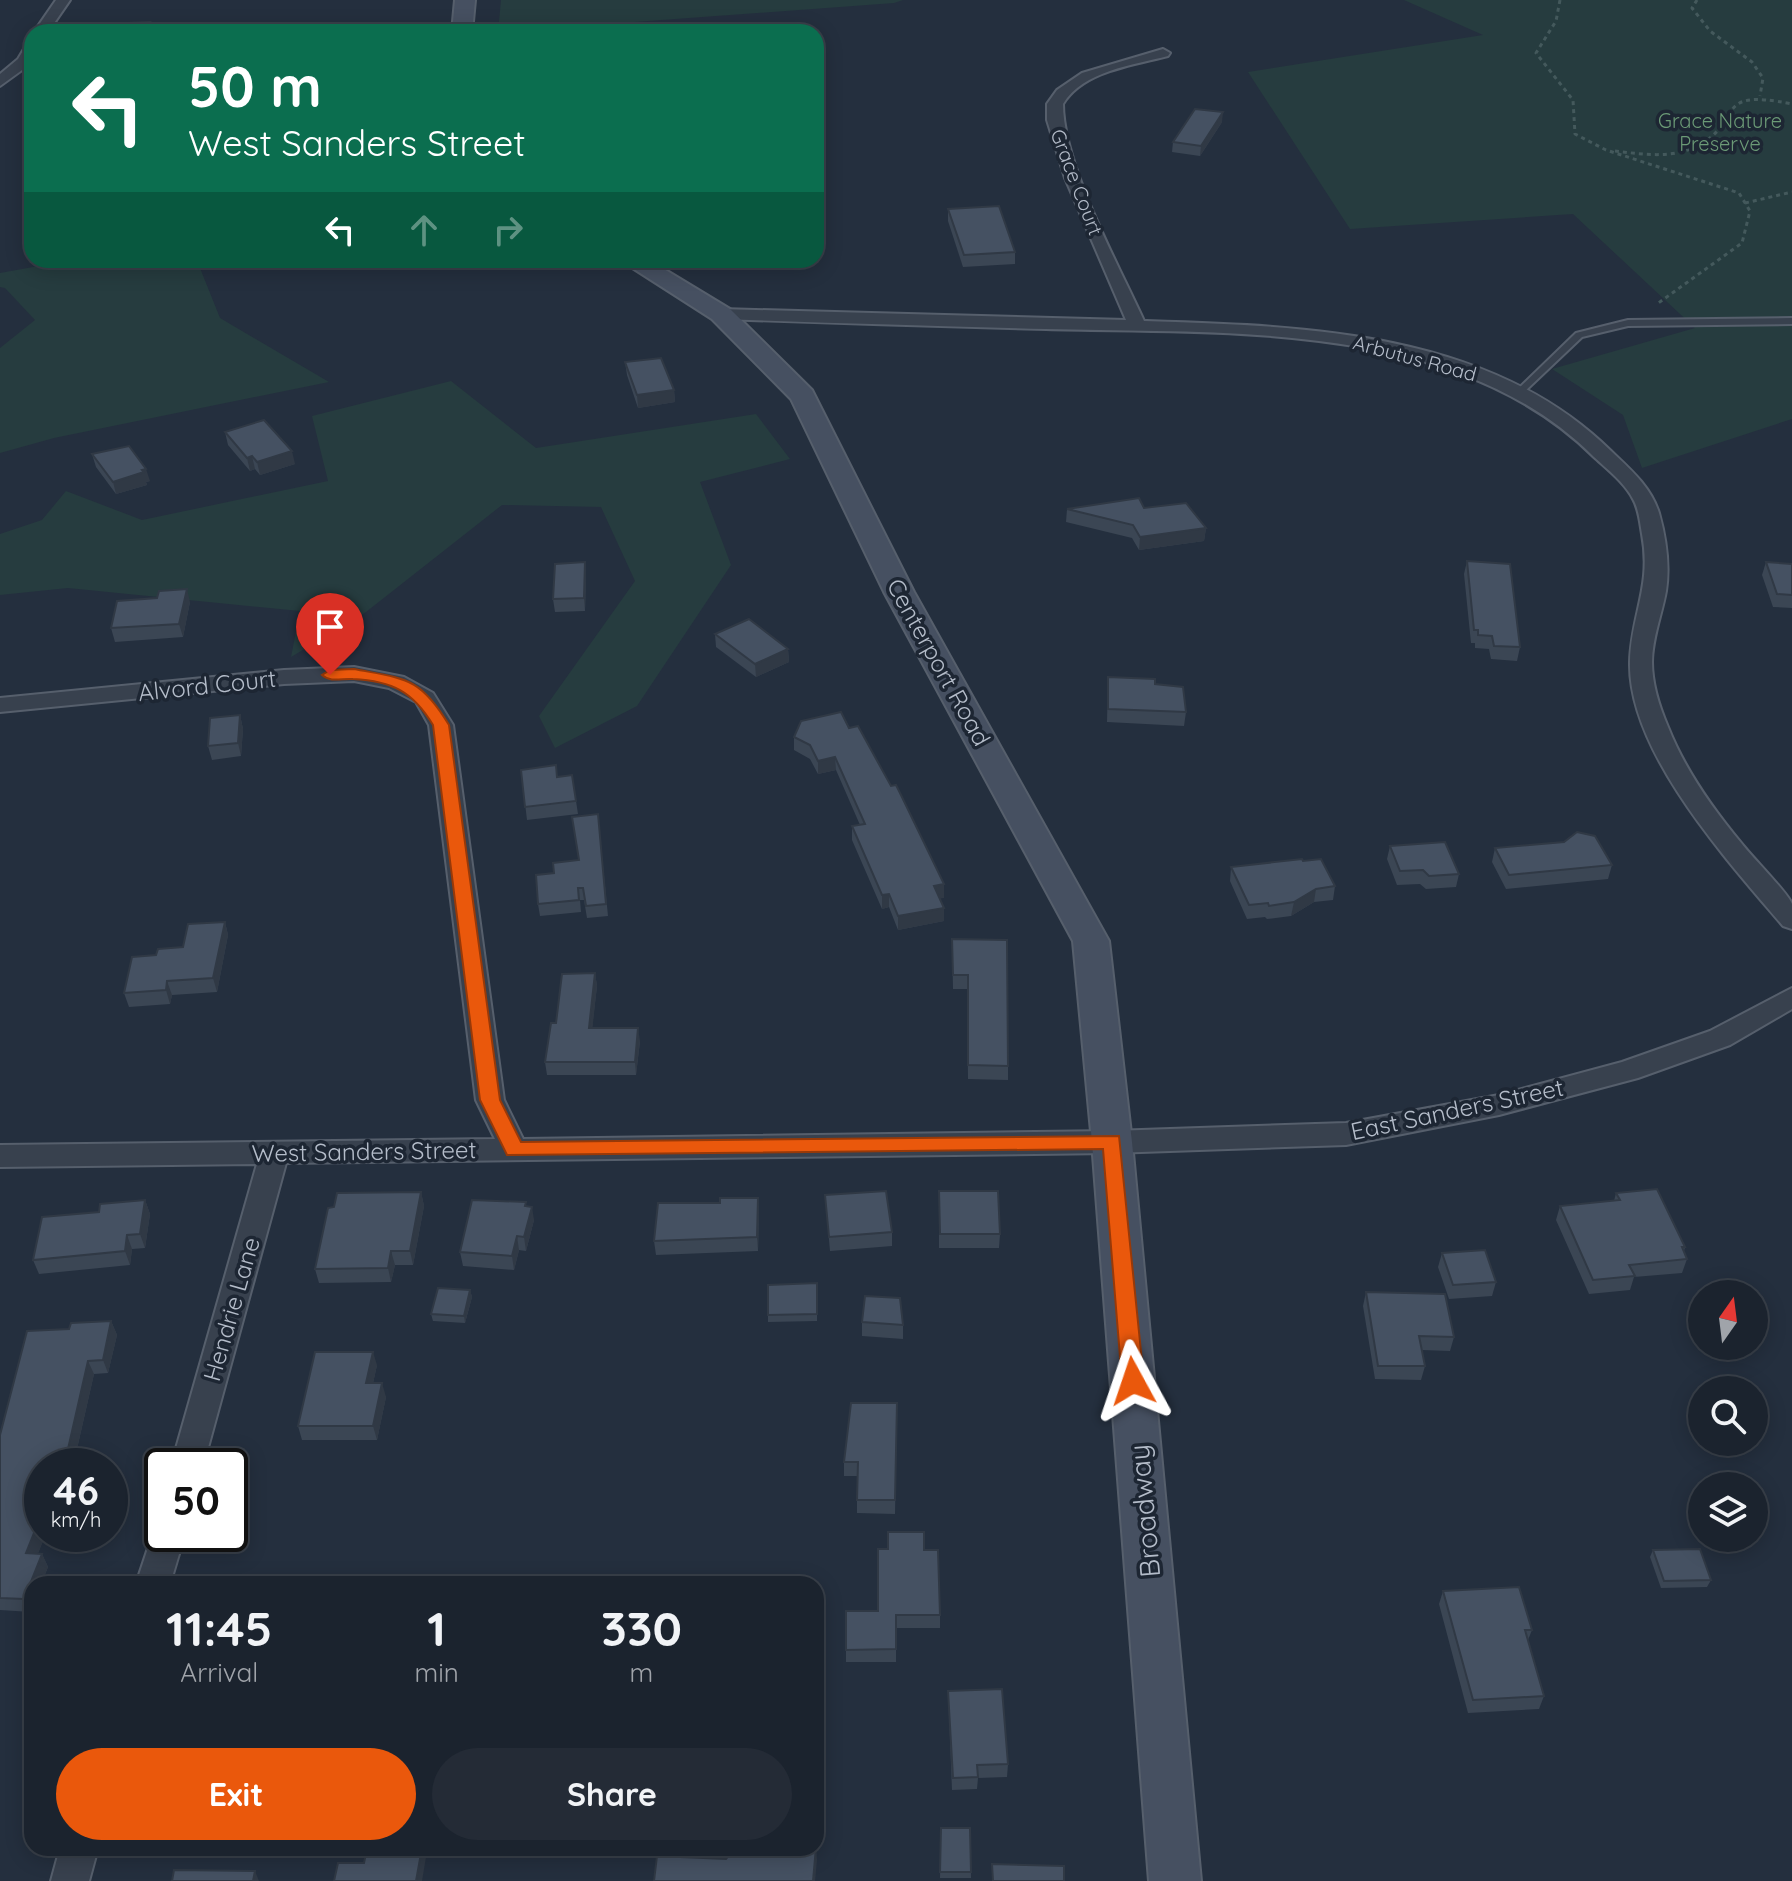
<!DOCTYPE html>
<style>
:root{--surface:#1b232e;--page:#242b36;--text:#f1f3f6;--muted:#a0a4aa;--line:#39404a;--accent:#ea580c}
body{margin:0;font-family:Quicksand,sans-serif;background:var(--page);color:var(--text);height:100vh;display:flex;flex-direction:column;font-size:30px;white-space:nowrap}
*{box-sizing:border-box;margin:0}
p{font-size:26px;color:var(--muted)}
.icon{flex:none;width:44px;height:44px;fill:none;stroke:currentColor;stroke-width:2;stroke-linecap:round;stroke-linejoin:round}
.map{position:relative;flex:1;overflow:hidden}
.details{position:absolute;left:24px;top:1576px;width:800px;height:280px;display:flex;flex-direction:column;background:var(--surface);border-radius:24px;box-shadow:0 4px 20px #0003,0 0 0 2px var(--line)}
.details>*{flex:none}
.top-card{position:absolute;left:24px;top:24px;width:800px;height:244px;border-radius:24px;box-shadow:0 4px 20px #0003,0 0 0 2px var(--line);background:#0b6e4f;color:#fff;overflow:hidden}
.needle{width:52px;rotate:14deg}
.tools{position:absolute;left:1688px;top:1280px;display:grid;gap:16px}
.tools a{display:grid;place-items:center;width:80px;height:80px;border-radius:50%;background:var(--surface);box-shadow:0 4px 20px #0003,0 0 0 2px var(--line);font-size:40px}
.speed{position:absolute;left:24px;top:1448px;display:flex;gap:16px;font-size:40px;font-weight:700;text-align:center}
.speed>*{display:grid;place-content:center;width:104px;height:104px;border-radius:50%;background:var(--surface);box-shadow:0 4px 20px #0003,0 0 0 2px var(--line);line-height:1}
.speed small{font-size:20px;font-weight:400}
.speed .limit{border:4px solid #111;border-radius:12px;background:#fff;color:#111}
.pin{position:absolute;display:grid;place-items:center;width:68px;height:68px;color:#fff;margin:-82px -34px;border-radius:50% 50% 50% 0;rotate:-45deg;box-shadow:0 0 8px #0007}
.pin .icon{rotate:45deg}
.me{position:absolute;width:88px;margin:-44px;rotate:355deg;stroke-linejoin:round;filter:drop-shadow(0 0 6px #0008)}
.turn{display:flex;align-items:center;gap:28px;height:168px;padding:0 32px;font-size:36px}
.turn .icon{width:104px;height:104px;stroke-width:2.5}
.turn b{display:block;font-size:56px;line-height:68px}
.lanes{display:flex;align-items:center;height:76px;padding:0 32px;background:#0003;justify-content:center;gap:40px;direction:ltr}
.lanes .off{opacity:.35}
.eta{display:flex;justify-content:space-evenly;align-items:center;height:136px;text-align:center}
.eta b{font-size:48px;font-weight:700;line-height:56px}
.action{display:flex;gap:16px;margin-top:auto;padding:16px 32px}
.action a{flex:1;height:92px;border-radius:48px;background:var(--accent);color:#fff;font-size:32px;font-weight:700;line-height:92px;text-align:center}
.action a+a{background:var(--page);color:var(--text)}
.map>svg:first-child{display:block}
.green{fill:#263c3f}
.lines{fill:none;stroke-linecap:round;stroke-linejoin:round}
.service-casing{stroke:#565f6c;stroke-width:4}
.minor-casing{stroke:#565f6c;stroke-width:4}
.secondary-casing{stroke:#565f6c;stroke-width:4}
.path{stroke:#44595c;stroke-width:3;stroke-dasharray:4 4;stroke-linecap:butt}
.service{fill:#38414e;fill-rule:evenodd}
.minor{fill:#38414e;fill-rule:evenodd}
.secondary{fill:#465061;fill-rule:evenodd}
.wall{fill:#3b4654}
.shaded-wall{fill:#303945}
.building{fill:#455162;stroke:#303945;stroke-width:2}
.route{fill:#ea580c;stroke:#983908;stroke-width:2}
.labels{text-anchor:middle;dominant-baseline:central;stroke-width:7;stroke-linejoin:round;paint-order:stroke}
.far-park-label{font-size:20px;fill:#6b9a76;stroke:#1d2633}
.far-street-label{font-size:20px;fill:#b4bcc9;stroke:#1d2633}
.street-label{font-size:24px;fill:#b4bcc9;stroke:#1d2633}
.near-street-label{font-size:28px;fill:#b4bcc9;stroke:#1d2633}
</style>
<div class="map">
<svg width="1792" height="1881" viewBox="0 0 1792 1881">
<rect width="100%" height="100%" fill="#242f3e"/>
<g class="green">
<polygon points="501,0 903,0 894,3 498,32"/>
<polygon points="1404,0 1792,0 1792,419 1642,468 1623,415 1552,369 1695,328 1573,214 1350,229 1248,72 1483,35"/>
<polygon points="72,260 201,260 198,263 220,318 329,382 54,438 0,453 0,348 35,320 5,288 0,287 0,273"/>
<polygon points="451,381 536,448 756,414 790,459 700,482 731,565 637,706 555,748 539,716 635,581 601,507 502,505 366,612 291,657 300,611 68,588 0,595 0,534 42,520 66,491 142,520 328,481 312,416"/>
</g>
<g class="lines">
<g class="service-casing">
<polygon id="service" points="1792,318 1792,324 1628,326 1582,337 1522,394 1516,394 1515,392 1576,333 1628,320"/>
</g>
<g class="minor-casing">
<g id="minor">
<polygon points="56,0 70,0 48,32 34,32"/>
<polygon points="32,43 29,65 0,86 0,74 18,59 27,44"/>
<path d="M1163,49L1170,53L1168,56C1133,65 1083,71 1063,104C1063,164 1118,264 1144,321C1306,326 1489,331 1611,451C1630,469 1651,487 1659,513C1666,538 1670,565 1666,591C1662,614 1652,638 1652,662C1652,684 1659,706 1668,727C1685,770 1712,808 1742,844C1751,856 1789,894 1792,904C1792,911 1792,922 1792,929L1783,926C1728,861 1628,752 1630,662C1631,615 1652,586 1642,534C1640,523 1639,509 1633,499C1625,483 1607,469 1594,457C1456,319 1226,334 1046,329C938,326 829,323 721,319L712,314L721,309L1126,320L1065,178L1047,120V104L1057,90L1082,73Z"/>
<polygon points="354,667 404,677 433,693 453,725 504,1100 523,1139 1112,1131 1346,1123 1499,1095 1622,1062 1710,1031 1792,988 1792,1009 1730,1045 1638,1078 1499,1115 1346,1145 1112,1153 286,1163 203,1466 171,1466 257,1164 0,1167 0,1145 495,1139 476,1100 429,725 416,702 389,688 354,681 284,684 0,712 0,698 284,670"/>
<polygon points="162,1521 162,1534 185,1534 170,1584 136,1584 156,1524"/>
<polygon points="60,1848 98,1848 89,1881 51,1881"/>
</g>
</g>
<g class="secondary-casing">
<g id="secondary">
<polygon points="455,0 475,0 472,32 452,32"/>
<polygon points="620,260 649,260 730,309 812,390 914,592 1109,941 1132,1142 1201,1881 1149,1881 1092,1142 1073,941 884,592 791,399 712,319"/>
</g>
</g>
<g class="path">
<polyline points="1560,0 1556,21 1536,53 1573,100 1575,134 1606,150 1739,193 1750,211 1742,243 1657,304"/>
<polyline points="1697,0 1692,8 1710,31 1752,62 1763,78 1760,96"/>
<path d="M1615,151C1641,154 1670,159 1695,147C1747,122 1709,87 1792,104"/>
<polyline points="1745,203 1792,192"/>
</g>
<use href="#service" class="service"/>
<use href="#minor" class="minor"/>
<use href="#secondary" class="secondary"/>
</g>
<g class="wall">
<polygon points="1222,122 1200,156 1172,152 1173,142"/>
<polygon points="948,209 1015,252 1015,264 963,267 948,221"/>
<polygon points="625,362 674,390 675,402 638,408 627,375"/>
<polygon points="225,432 295,464 260,475 255,469 250,471 228,445"/>
<polygon points="92,454 150,481 146,482 147,485 116,494 96,467"/>
<polygon points="1144,508 1206,528 1204,541 1139,550 1132,538 1066,522 1067,509"/>
<polygon points="1467,561 1520,647 1517,661 1491,659 1489,649 1475,648 1475,643 1471,643 1464,574"/>
<polygon points="585,562 586,576 585,611 555,612 553,599"/>
<polygon points="1766,562 1792,564 1792,608 1773,607 1762,575"/>
<polygon points="190,602 183,637 115,642 111,628"/>
<polygon points="715,634 788,649 789,662 756,677 716,647"/>
<polygon points="1108,677 1186,712 1184,726 1107,722"/>
<polygon points="841,712 944,898 940,898 944,921 898,930 889,907 882,909 852,840 852,826 860,825 836,770 818,774 810,759 794,750 794,737"/>
<polygon points="240,715 243,729 241,756 212,760 208,746"/>
<polygon points="521,770 557,777 572,775 578,814 527,820"/>
<polygon points="598,814 608,916 587,918 584,900 580,900 581,912 540,916 538,904 554,873 578,860"/>
<polygon points="1390,846 1459,874 1456,887 1426,889 1420,884 1397,885 1387,859"/>
<polygon points="1495,848 1612,865 1608,879 1506,889 1492,862"/>
<polygon points="1303,861 1335,886 1333,900 1314,902 1291,916 1267,919 1265,917 1247,919 1230,881 1231,867"/>
<polygon points="225,922 228,935 217,992 172,995 170,1004 129,1007 124,993 156,955 183,947"/>
<polygon points="952,939 1008,1066 1008,1080 968,1079 967,989 953,989"/>
<polygon points="595,973 597,986 592,1028 640,1041 636,1075 547,1075 545,1062"/>
<polygon points="939,1191 1000,1234 999,1248 939,1248"/>
<polygon points="421,1192 424,1206 413,1265 395,1265 391,1282 319,1283 315,1269 334,1207"/>
<polygon points="1616,1193 1685,1247 1684,1251 1687,1259 1682,1273 1634,1277 1630,1290 1589,1294 1556,1220 1560,1206 1614,1201"/>
<polygon points="825,1195 892,1232 892,1246 830,1251"/>
<polygon points="758,1198 759,1212 758,1251 656,1255 654,1241 720,1203"/>
<polygon points="145,1200 150,1214 145,1248 132,1249 130,1265 39,1274 33,1260 99,1212"/>
<polygon points="527,1206 534,1220 526,1251 519,1250 514,1270 463,1266 460,1252"/>
<polygon points="1442,1253 1496,1282 1492,1296 1449,1299 1438,1267"/>
<polygon points="817,1283 817,1321 768,1322 768,1315"/>
<polygon points="470,1290 472,1297 465,1323 433,1321 431,1314"/>
<polygon points="1366,1292 1454,1337 1450,1351 1422,1350 1425,1366 1421,1380 1375,1379 1363,1306"/>
<polygon points="111,1321 117,1335 108,1373 94,1374 74,1462 38,1553 42,1554 48,1567 41,1584 32,1584 31,1612 0,1610 0,1435 69,1329"/>
<polygon points="862,1322 903,1325 903,1339 862,1336"/>
<polygon points="377,1365 373,1383 386,1397 377,1440 302,1440 298,1426"/>
<polygon points="897,1403 895,1514 857,1513 857,1476 844,1476 844,1462"/>
<polygon points="924,1550 940,1615 940,1628 896,1628 896,1662 846,1662 846,1611 878,1611"/>
<polygon points="1653,1550 1711,1580 1707,1587 1661,1588 1650,1557"/>
<polygon points="1443,1591 1532,1630 1528,1640 1544,1696 1539,1709 1468,1713 1439,1604"/>
<polygon points="948,1691 1008,1764 1007,1777 978,1778 977,1789 952,1790"/>
<polygon points="941,1828 970,1828 971,1878 940,1878"/>
</g>
<g class="shaded-wall">
<polygon points="150,22 152,32 144,32"/>
<polygon points="1223,112 1222,122 1200,156 1201,146"/>
<polygon points="674,390 675,402 638,408 637,395"/>
<polygon points="292,451 295,464 260,475 257,462"/>
<polygon points="252,456 255,469 250,471 247,458"/>
<polygon points="146,469 150,481 146,482 147,485 116,494 113,482"/>
<polygon points="1206,528 1204,541 1139,550 1140,537"/>
<polygon points="585,562 586,576 585,611 584,598"/>
<polygon points="187,589 190,602 183,637 179,624"/>
<polygon points="788,649 789,662 756,677 755,664"/>
<polygon points="240,715 243,729 241,756 238,743"/>
<polygon points="835,757 836,770 818,774 818,761"/>
<polygon points="944,884 944,898 934,899 934,886"/>
<polygon points="1316,889 1314,902 1291,916 1294,902"/>
<polygon points="889,894 889,907 882,909 882,895"/>
<polygon points="944,908 944,921 898,930 898,916"/>
<polygon points="225,922 228,935 217,992 213,978"/>
<polygon points="595,973 597,986 591,1041 589,1028"/>
<polygon points="167,981 172,995 170,1004 166,990"/>
<polygon points="638,1028 640,1041 636,1075 635,1062"/>
<polygon points="421,1192 424,1206 413,1265 410,1251"/>
<polygon points="758,1198 759,1212 758,1251 757,1237"/>
<polygon points="145,1200 150,1214 145,1248 140,1234"/>
<polygon points="532,1207 534,1220 526,1251 524,1237"/>
<polygon points="127,1235 132,1249 130,1265 125,1251"/>
<polygon points="517,1236 519,1250 514,1270 512,1256"/>
<polygon points="391,1251 395,1265 391,1282 388,1268"/>
<polygon points="470,1290 472,1297 465,1323 464,1316"/>
<polygon points="111,1321 117,1335 108,1373 103,1360"/>
<polygon points="373,1352 377,1365 370,1397 366,1383"/>
<polygon points="88,1361 94,1374 74,1462 72,1466 61,1466"/>
<polygon points="382,1383 386,1397 377,1440 373,1426"/>
<polygon points="42,1513 42,1534 46,1534 33,1566 26,1553"/>
<polygon points="42,1554 48,1567 41,1584 32,1584 32,1608 31,1612 24,1599"/>
<polygon points="816,1847 817,1860 815,1881 813,1881"/>
<polygon points="422,1848 424,1848 426,1857 422,1881 416,1881"/>
<polygon points="255,1871 259,1881 253,1881"/>
</g>
<g class="building">
<polygon points="150,22 144,32 97,32 102,24"/>
<polygon points="1195,109 1223,112 1201,146 1173,142"/>
<polygon points="999,206 1015,252 964,255 948,209"/>
<polygon points="661,358 674,390 637,395 625,362"/>
<polygon points="264,420 292,451 257,462 252,456 247,458 225,432"/>
<polygon points="129,446 146,469 142,470 144,472 113,482 92,454"/>
<polygon points="1139,498 1144,508 1186,503 1206,528 1140,537 1133,525 1067,509"/>
<polygon points="1467,561 1510,564 1520,647 1494,646 1492,636 1478,635 1478,630 1474,630"/>
<polygon points="585,562 584,598 553,599 555,564"/>
<polygon points="1766,562 1792,564 1792,595 1777,594"/>
<polygon points="187,589 179,624 111,628 117,601 157,598 159,591"/>
<polygon points="749,619 788,649 755,664 715,634"/>
<polygon points="1108,677 1155,679 1155,684 1183,687 1186,712 1108,709"/>
<polygon points="841,712 849,728 858,726 891,786 896,785 900,793 944,884 934,886 944,908 898,916 889,894 882,895 852,826 865,824 835,757 818,761 810,745 794,737 801,721"/>
<polygon points="240,715 238,743 208,746 210,718"/>
<polygon points="556,765 557,777 572,775 576,801 525,807 521,770"/>
<polygon points="598,814 606,904 586,906 583,888 578,888 579,900 538,904 536,875 554,873 553,863 579,860 572,817"/>
<polygon points="1577,832 1595,836 1612,865 1509,875 1495,848 1564,842"/>
<polygon points="1445,842 1459,874 1429,876 1423,870 1400,871 1390,846"/>
<polygon points="1302,859 1303,861 1321,859 1335,886 1316,889 1294,902 1269,906 1268,903 1249,905 1231,867"/>
<polygon points="225,922 213,978 167,981 166,990 124,993 132,957 156,955 158,949 183,947 188,924"/>
<polygon points="952,939 1007,940 1008,1066 968,1065 968,975 953,975"/>
<polygon points="595,973 589,1028 638,1028 635,1062 545,1062 551,1023 556,1023 562,974"/>
<polygon points="1657,1189 1685,1247 1682,1247 1687,1259 1629,1265 1635,1276 1593,1280 1560,1206 1620,1200 1616,1193"/>
<polygon points="886,1191 892,1232 829,1237 825,1195"/>
<polygon points="939,1191 998,1191 1000,1234 940,1234"/>
<polygon points="421,1192 410,1251 391,1251 388,1268 315,1269 328,1208 334,1207 337,1193"/>
<polygon points="720,1198 758,1198 757,1237 654,1241 658,1203 720,1203"/>
<polygon points="145,1200 140,1234 127,1235 125,1251 33,1260 42,1217 99,1212 100,1204"/>
<polygon points="472,1200 526,1202 525,1206 532,1207 524,1237 517,1236 512,1256 460,1252"/>
<polygon points="1485,1250 1496,1282 1453,1285 1442,1253"/>
<polygon points="817,1283 817,1314 768,1315 768,1285"/>
<polygon points="438,1288 470,1290 464,1316 431,1314"/>
<polygon points="1366,1292 1445,1294 1454,1337 1419,1336 1425,1366 1378,1366"/>
<polygon points="865,1296 900,1298 903,1325 862,1322"/>
<polygon points="111,1321 103,1360 88,1361 68,1449 61,1466 42,1466 42,1513 26,1553 42,1554 24,1599 0,1598 0,1435 27,1331 69,1329 71,1323"/>
<polygon points="315,1352 373,1352 366,1383 382,1383 373,1426 298,1426"/>
<polygon points="851,1403 897,1403 895,1500 857,1500 858,1462 844,1462"/>
<polygon points="888,1532 924,1532 924,1550 938,1550 940,1615 896,1615 896,1649 846,1650 846,1611 878,1611 878,1549 888,1549"/>
<polygon points="1700,1549 1711,1580 1664,1581 1653,1550"/>
<polygon points="1519,1587 1532,1630 1525,1630 1544,1696 1473,1700 1443,1591"/>
<polygon points="1002,1689 1008,1764 977,1765 978,1777 953,1778 948,1691"/>
<polygon points="941,1828 970,1828 971,1872 940,1872"/>
<polygon points="816,1847 813,1881 654,1881 657,1856 726,1859 735,1848"/>
<polygon points="367,1848 422,1848 416,1881 334,1881 338,1863 364,1863"/>
<polygon points="992,1864 1064,1866 1064,1881 993,1881"/>
<polygon points="174,1870 255,1871 253,1881 172,1881"/>
</g>
<path class="route" d="M354,669C406,679 420,677 449,725L500,1100L521,1142L1119,1136L1144,1381L1140,1387L1133,1390L1125,1387L1122,1381L1103,1149L507,1155L480,1100L433,725C413,692 393,681 353,679C342,678 331,683 322,675L330,670Z"/>
<g class="labels">
<g class="far-park-label">
<text x="1720" y="120">Grace Nature<tspan x="1720" dy="23">Preserve</tspan></text>
</g>
<g class="far-street-label">
<text transform="translate(1077 182) rotate(69)">Grace Court</text>
<text transform="translate(1415 358) rotate(15)">Arbutus Road</text>
</g>
<g class="street-label">
<text transform="translate(939 662) rotate(61)">Centerport Road</text>
<text transform="translate(207 685) rotate(-6)">Alvord Court</text>
<text transform="translate(1457 1109) rotate(-12)">East Sanders Street</text>
<text transform="translate(364 1151) rotate(-1)">West Sanders Street</text>
<text transform="translate(231 1309) rotate(-74)">Hendrie Lane</text>
</g>
<g class="near-street-label">
<text transform="translate(1144 1511) rotate(-95)">Broadway</text>
</g>
</g>
</svg>
<div class="tools">
<a><svg class="needle" viewBox="-14 -14 28 28"><path d="M0-13l5 13h-10z" fill="#e53935"/><path d="M0 13l5-13h-10z" fill="#a0a4aa"/></svg></a>
<a><svg class="icon" aria-label="search" viewBox="0 0 24 24"><circle cx="10" cy="10" r="6"/><path d="M15 15l6 6"/></svg></a>
<a><svg class="icon" aria-label="layers" viewBox="0 0 24 24"><path d="M12 4l9 5-9 5-9-5zM3 14l9 5 9-5"/></svg></a>
</div>
<div class="speed"><div>46<small>km/h</small></div><div class="limit">50</div></div>
<div class="pin" style="left:330px;top:675px;background:#d93025"><svg class="icon" aria-label="arrive" viewBox="0 0 24 24"><path d="M6 21V4h12l-3 4 3 4H6"/></svg></div>
<svg class="me" style="left:1133px;top:1381px" viewBox="-20 -20 40 40"><path d="M0-17L14 15 0 8-14 15z" fill="#ea580c" stroke="#fff" stroke-width="4"/></svg>
<div class="top-card">
<div class="turn"><svg class="icon" aria-label="left" viewBox="0 0 24 24"><path d="M17 20v-9H6M10 6l-5 5 5 5"/></svg><div><b>50 m</b>West Sanders Street</div></div>
<div class="lanes"><svg class="icon" aria-label="left" viewBox="0 0 24 24"><path d="M17 20v-9H6M10 6l-5 5 5 5"/></svg><svg class="icon off" aria-label="ahead" viewBox="0 0 24 24"><path d="M12 20V5M6 11l6-6 6 6"/></svg><svg class="icon off" aria-label="right" viewBox="0 0 24 24"><path d="M7 20v-9h11M14 6l5 5-5 5"/></svg></div>
</div>
<section class="details">
<div class="eta">
<div><b>11:45</b><p>Arrival</p></div>
<div><b>1</b><p>min</p></div>
<div><b>330</b><p>m</p></div>
</div>
<div class="action"><a>Exit</a><a>Share</a></div>
</section>
</div>
